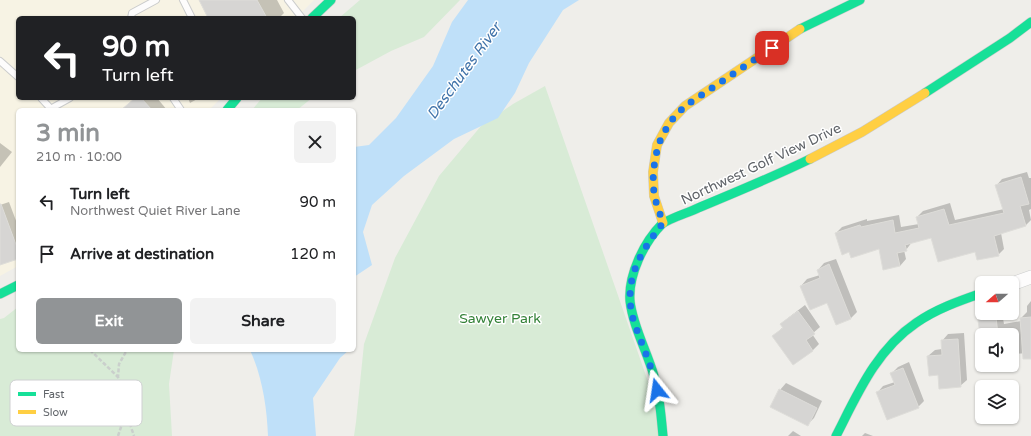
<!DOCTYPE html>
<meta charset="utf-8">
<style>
:root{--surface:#fff;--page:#f2f2f2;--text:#202124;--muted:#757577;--accent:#919496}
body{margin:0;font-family:"Varela Round",sans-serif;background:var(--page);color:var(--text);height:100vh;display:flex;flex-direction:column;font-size:15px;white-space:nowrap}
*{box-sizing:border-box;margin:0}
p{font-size:13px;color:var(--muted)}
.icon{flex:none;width:22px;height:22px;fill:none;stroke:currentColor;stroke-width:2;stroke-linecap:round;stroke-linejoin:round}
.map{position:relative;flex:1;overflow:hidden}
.side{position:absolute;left:16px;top:108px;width:340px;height:244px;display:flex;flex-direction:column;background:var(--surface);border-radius:6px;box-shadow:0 1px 3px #0004}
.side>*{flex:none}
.hud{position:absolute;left:16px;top:16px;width:340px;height:84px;border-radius:6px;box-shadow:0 1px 3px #0004;background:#202124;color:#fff;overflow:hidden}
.needle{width:26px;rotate:250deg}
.tools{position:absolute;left:975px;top:276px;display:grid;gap:8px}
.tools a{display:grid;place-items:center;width:44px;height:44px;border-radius:6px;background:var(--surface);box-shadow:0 1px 3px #0004;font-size:20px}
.pin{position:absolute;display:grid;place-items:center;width:34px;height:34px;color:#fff;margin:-17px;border-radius:8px;box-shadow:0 2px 6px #0006}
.me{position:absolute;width:44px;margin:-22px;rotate:345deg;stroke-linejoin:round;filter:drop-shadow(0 0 3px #0008)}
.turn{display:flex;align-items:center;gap:14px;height:84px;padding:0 20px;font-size:18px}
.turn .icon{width:52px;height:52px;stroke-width:2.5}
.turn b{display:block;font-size:28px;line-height:34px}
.round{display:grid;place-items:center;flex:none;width:42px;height:42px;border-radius:6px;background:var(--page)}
.headline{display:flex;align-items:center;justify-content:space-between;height:68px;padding:0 20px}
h1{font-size:24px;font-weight:800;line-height:30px;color:var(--accent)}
.action{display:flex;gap:8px;margin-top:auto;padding:8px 20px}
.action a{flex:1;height:46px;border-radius:6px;background:var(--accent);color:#fff;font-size:16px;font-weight:800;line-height:46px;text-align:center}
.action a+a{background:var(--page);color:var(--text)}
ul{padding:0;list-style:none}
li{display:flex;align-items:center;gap:12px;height:52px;padding:0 20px}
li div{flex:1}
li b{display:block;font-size:15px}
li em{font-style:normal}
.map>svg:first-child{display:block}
.commercial{fill:#f7f3e4}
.green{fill:#d8ebd6}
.water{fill:#bfe0f9}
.shadow{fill:#0003}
.building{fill:#d6d5d3;stroke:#deddd9}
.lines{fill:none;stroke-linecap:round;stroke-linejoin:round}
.lane-casing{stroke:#cbcccc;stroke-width:8}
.street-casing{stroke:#cbcccc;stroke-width:14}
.fast-casing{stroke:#cacacb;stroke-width:10}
.slow-casing{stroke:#cacacb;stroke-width:10}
.path{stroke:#cacfcc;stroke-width:2.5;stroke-dasharray:4 2;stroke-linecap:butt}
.lane{stroke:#fdfcfc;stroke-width:6}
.street{stroke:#fdfcfc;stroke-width:13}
.fast{stroke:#16e098;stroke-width:9}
.slow{stroke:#ffcf43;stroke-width:9}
.route{stroke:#1a73e8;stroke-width:7;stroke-dasharray:0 12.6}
.labels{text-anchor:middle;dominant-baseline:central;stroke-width:3;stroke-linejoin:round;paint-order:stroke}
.street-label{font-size:14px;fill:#5f6368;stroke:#fff}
.park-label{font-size:14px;fill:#348238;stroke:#fff}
.water-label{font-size:15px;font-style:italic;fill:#4174aa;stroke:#fff}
.key{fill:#fff;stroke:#cfd0d2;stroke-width:1}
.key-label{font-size:11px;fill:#5f6368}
</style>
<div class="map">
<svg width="1031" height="436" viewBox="0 0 1031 436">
<rect width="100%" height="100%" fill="#efeeea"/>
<polygon class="commercial" points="0,0 314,0 296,18 18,18 18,98 221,98 209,110 18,110 18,266 0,276"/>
<g class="green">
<polygon points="360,0 460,0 424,37 391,51 354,71 354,18 339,18"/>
<polygon points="545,86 667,436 354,436 356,422 364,344 395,258 439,176 481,126 513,104"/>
<polygon points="262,98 312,98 297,110 252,110"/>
<polygon points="18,307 18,350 174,350 169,384 172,436 0,436 0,319 4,318"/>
</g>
<g class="water">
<polygon points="468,0 579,0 563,10 529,63 515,93 498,118 454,139 404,176 372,205 363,232 372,265 354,277 354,147 369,145 396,118 433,66 452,22"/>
<path d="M250,350H349L340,358L313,398L316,436H268C267,407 262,376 250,350Z"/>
</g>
<g class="shadow">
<polygon points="203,0 277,0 284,13 279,18 210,18"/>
<polygon points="135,98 157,98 167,110 122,110"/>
<polygon points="188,98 199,98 190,103"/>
<polygon points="0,143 12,152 0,167"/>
<polygon points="1027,172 1029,178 1031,178 1031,209 1029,210 1031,220 1026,225 1001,233 1004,249 998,255 976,251 932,237 912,242 906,250 904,250 906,259 900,266 880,247 850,251 836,233 842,227 867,219 867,221 899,215 901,227 919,224 917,217 923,211 950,203 955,220 1004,209 996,186 1002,179"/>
<polygon points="9,202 18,226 18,258 0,264 0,205"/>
<polygon points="836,259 857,312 851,318 801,286 807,279 820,275 818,270 824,263"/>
<polygon points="1031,301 1031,353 1013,354 1013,357 1012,359 1012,335 982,335 982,347 979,320 985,313 1002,313 1004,324 1021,321 1021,318 1027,312 1027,306"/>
<polygon points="805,305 820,327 812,334 819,344 813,350 794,364 774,336 783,327 781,324 788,318"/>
<polygon points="964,333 967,380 960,386 939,374 928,356 935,350 942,349 942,341 948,334"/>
<polygon points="909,362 924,401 918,407 877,393 883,386 895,382 892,373 898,367"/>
<polygon points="786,383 822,401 814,418 808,424 780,390"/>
<polygon points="793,431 801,436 788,436"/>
<polygon points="865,433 873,436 862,436"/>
</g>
<g class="building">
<polygon points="199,0 257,0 267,18 208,18"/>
<polygon points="135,98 141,98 152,110 121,110"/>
<polygon points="1021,177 1029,204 1020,206 1026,226 994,236 999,256 977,260 975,252 938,262 931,238 905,245 907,251 897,253 900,266 883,270 879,249 851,258 849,252 842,255 835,233 860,225 861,227 893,220 895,233 919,228 916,217 944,209 949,225 1004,213 995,185"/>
<polygon points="0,204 1,204 18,250 18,259 0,265"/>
<polygon points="829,264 851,319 836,325 827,303 810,310 800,286 820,278 817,270"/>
<polygon points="798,311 815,334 806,340 813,351 793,365 772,336 783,328 780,324"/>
<polygon points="996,317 998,335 980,335 978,320"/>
<polygon points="1031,317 1031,359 1023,359 1020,318"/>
<polygon points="958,339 961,387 939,389 938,375 929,376 927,356 942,355 941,340"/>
<polygon points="903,368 919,408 887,420 876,392 895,385 890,373"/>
<polygon points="779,389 817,408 808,426 770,407"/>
</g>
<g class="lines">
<g class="lane-casing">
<g id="lane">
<polyline points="183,0 192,18"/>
<polyline points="288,0 302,18"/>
<polyline points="131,18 132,13 156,0"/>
<polyline points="0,61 18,77"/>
<polyline points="41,98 52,110"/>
<polyline points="173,98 181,110"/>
<polyline points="52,108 70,98"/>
</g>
</g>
<g class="street-casing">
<polyline id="street" points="1012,284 1031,277"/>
</g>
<g class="fast-casing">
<g id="fast">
<polyline points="312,18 331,0"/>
<polyline points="800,29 860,0"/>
<polyline points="925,93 1010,38 1031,22"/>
<polyline points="227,110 237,98"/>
<polyline points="0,294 18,285"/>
<path d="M663,436C661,416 660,396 654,376C647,351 633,327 630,301C628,275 644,242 662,224C668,219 690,212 698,208C736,192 773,177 810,159"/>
<path d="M836,436C857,395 876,350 916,323C936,309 959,301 982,293"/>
</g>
</g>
<g class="slow-casing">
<g id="slow">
<polyline points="810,159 862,132 925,93"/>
<polyline points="663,223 654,196 653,172 657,145 669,123 685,106 800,29"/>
</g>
</g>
<g class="path">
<polyline points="90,350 118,377"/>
<polyline points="126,412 134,436"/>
<polyline points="118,436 126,412 123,392 118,377 119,364 127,350"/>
</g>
<use href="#lane" class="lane"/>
<use href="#street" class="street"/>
<use href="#fast" class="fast"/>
<use href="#slow" class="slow"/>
</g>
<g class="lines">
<path class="route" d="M657,390C652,366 642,345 634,322C622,282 639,254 663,223L654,196L653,172L658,145L669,123L685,106L772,48"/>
</g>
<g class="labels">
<g class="street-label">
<text transform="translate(761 164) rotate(-25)">Northwest Golf View Drive</text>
</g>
<g class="park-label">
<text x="500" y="318">Sawyer Park</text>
</g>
<g class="water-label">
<text transform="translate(464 71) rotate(-54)">Deschutes River</text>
</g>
</g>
<rect x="10" y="380" width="132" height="46" rx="6" class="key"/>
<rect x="18" y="392" width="18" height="4" fill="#16e098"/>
<rect x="18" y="410" width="18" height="4" fill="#ffcf43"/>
<g class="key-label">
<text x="43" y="398">Fast</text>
<text x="43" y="416">Slow</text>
</g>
</svg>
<div class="tools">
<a><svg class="needle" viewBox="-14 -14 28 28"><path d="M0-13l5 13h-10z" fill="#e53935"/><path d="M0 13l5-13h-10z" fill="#757577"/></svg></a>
<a><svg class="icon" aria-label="sound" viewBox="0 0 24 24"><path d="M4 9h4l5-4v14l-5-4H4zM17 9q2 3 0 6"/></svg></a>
<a><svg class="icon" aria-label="layers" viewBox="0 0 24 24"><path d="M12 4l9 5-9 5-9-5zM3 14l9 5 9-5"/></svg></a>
</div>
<div class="pin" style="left:772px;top:48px;background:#d93025"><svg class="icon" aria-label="arrive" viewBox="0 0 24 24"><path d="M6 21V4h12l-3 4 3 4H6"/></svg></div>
<svg class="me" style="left:657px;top:390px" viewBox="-20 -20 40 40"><path d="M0-17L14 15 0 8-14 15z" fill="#1a73e8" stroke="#fff" stroke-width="4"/></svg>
<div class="hud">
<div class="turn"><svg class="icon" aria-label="left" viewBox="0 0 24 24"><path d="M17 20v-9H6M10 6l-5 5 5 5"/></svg><div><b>90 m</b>Turn left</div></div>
</div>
<section class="side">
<div class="headline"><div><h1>3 min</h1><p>210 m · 10:00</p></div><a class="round"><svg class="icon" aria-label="close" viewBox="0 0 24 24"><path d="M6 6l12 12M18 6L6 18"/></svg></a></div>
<ul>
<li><svg class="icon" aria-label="left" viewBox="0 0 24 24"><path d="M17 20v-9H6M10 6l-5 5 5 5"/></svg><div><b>Turn left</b><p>Northwest Quiet River Lane</p></div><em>90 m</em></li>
<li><svg class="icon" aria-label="arrive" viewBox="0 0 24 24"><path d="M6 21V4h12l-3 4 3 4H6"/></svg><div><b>Arrive at destination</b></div><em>120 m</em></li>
</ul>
<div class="action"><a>Exit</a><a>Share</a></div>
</section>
</div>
